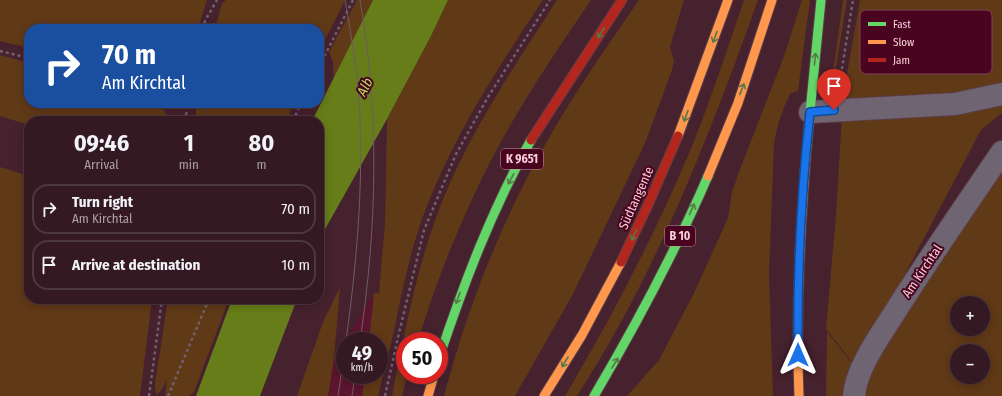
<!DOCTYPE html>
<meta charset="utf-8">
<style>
:root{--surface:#341922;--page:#3c222a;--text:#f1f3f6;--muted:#a9a0a5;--line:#4e3840}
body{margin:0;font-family:"Fira Sans Condensed",sans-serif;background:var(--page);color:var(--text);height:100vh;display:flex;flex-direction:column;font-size:15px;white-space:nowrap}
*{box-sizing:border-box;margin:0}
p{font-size:13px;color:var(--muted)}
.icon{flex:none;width:22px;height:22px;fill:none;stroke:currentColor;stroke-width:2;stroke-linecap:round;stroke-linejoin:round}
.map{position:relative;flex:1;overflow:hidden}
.side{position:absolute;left:24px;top:116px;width:300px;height:188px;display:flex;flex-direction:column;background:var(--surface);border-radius:16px;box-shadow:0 2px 10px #0003,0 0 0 1px var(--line)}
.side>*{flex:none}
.top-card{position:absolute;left:24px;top:24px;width:300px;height:84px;border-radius:16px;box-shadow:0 2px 10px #0003,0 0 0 1px var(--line);background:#1a4fa0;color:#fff;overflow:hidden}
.buttons{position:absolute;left:950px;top:296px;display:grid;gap:8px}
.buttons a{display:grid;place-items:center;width:40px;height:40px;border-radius:50%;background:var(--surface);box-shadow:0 2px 10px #0003,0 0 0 1px var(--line);font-size:20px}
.speed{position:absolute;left:336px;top:332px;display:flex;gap:8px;font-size:20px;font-weight:700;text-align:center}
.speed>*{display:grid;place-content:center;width:52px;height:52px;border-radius:50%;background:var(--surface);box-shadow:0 2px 10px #0003,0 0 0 1px var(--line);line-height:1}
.speed small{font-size:10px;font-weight:400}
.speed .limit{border:6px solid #d22;background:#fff;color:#111}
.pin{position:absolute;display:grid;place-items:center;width:34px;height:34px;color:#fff;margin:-41px -17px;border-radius:50% 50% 50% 0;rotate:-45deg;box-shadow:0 0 4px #0007}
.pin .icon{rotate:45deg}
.me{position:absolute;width:44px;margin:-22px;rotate:0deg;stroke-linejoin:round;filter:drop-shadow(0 0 3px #0008)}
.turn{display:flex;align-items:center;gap:14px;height:84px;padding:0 12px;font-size:18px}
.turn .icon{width:52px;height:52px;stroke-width:2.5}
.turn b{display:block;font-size:28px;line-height:34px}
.eta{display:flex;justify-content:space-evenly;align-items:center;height:68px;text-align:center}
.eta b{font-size:24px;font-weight:700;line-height:28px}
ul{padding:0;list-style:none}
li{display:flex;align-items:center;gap:12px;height:50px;margin:0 8px 6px;padding:0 4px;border:2px solid var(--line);border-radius:16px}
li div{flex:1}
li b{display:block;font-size:15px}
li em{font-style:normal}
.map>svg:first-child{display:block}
.built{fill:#5b152e}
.green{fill:#603917;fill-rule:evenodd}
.water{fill:#667d19}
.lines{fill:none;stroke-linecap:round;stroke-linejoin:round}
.street-casing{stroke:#5c3d47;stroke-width:24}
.fast-casing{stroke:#5c3d47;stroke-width:11}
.slow-casing{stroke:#5c3d47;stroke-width:11}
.jam-casing{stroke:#5c3d47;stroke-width:11}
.path{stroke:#70616b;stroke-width:2.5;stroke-dasharray:3 3;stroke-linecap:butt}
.street{stroke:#6f6472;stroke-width:22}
.fast{stroke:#63d668;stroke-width:9}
.slow{stroke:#ff974d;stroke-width:9}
.jam{stroke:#b3261e;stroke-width:9}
.tram{stroke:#6f5c68;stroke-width:1}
.oneway{stroke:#577848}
.route-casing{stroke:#114b97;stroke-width:10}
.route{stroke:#1a73e8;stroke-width:7}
.labels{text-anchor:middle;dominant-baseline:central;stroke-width:4;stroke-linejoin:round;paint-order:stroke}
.shield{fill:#490520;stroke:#c492a0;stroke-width:1}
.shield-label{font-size:12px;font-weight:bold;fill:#f9ced7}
.street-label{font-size:13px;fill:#f9ced7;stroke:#490520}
.water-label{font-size:14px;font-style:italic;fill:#b6de5a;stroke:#490520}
.key{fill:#490520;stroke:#7e4157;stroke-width:1}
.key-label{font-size:11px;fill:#f9ced7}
</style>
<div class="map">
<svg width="1002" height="396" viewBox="0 0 1002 396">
<rect width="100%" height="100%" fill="#46212e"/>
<polygon class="built" points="374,293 369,341 345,341 345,375 365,375 362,396 328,396 334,359"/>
<g class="green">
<polygon points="0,0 207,0 198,29 29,29 29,48 0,41"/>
<polygon points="226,0 345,0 319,52 319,29 215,29 222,3"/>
<polygon points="357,0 373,0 334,80 333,62 329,52"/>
<path d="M448,0H543C495,72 447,146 419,228C408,262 401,296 394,331C389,353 383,374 378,396H362L365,375H379V341H369L374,293H379L385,222L387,119L431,36Z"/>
<path d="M557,0H591C558,49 524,98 496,151C464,212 438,275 418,341H405V375H407L402,396H392C406,324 420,250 450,183C479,118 519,59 557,0Z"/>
<path d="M639,0H684L670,47L674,61L672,70L646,141L573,294L515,396H444C469,302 505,212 554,129C580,85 610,42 639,0Z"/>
<path d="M744,0H758C709,137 656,274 577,396H565C612,317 654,236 690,151C710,102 727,50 744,0Z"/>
<path d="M802,0H810L798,91L791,93C782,109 777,126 774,144L769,274L773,396H627L659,360L694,293L728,218L732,192L739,172L784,56Z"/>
<polygon points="843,0 847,0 834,79 831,86"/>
<polygon points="860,0 1002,0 1002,113 981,130 856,367 826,329 836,215 843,97"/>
<polygon points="0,55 29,63 29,103 156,103 163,109 170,121 29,121 29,125 0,116"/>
<polygon points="197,103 294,103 289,113 298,121 195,121"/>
<path d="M1002,166V396H863V382L994,175ZM957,303H983V329H957ZM957,351H983V377H957Z"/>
<polygon points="0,167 29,176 29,299 152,299 140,396 0,396"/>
<polygon points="340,287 334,359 328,396 297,396 323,322"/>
<polygon points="168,299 229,299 194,392 189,396 165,396 167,380 160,392 156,394 155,384"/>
<polygon points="827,332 855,367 848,396 826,396"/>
</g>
<g class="water">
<polygon points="373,0 448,0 431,36 387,119 324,231 319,244 319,121 312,121"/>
<polygon points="232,299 297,299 260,396 196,396"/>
</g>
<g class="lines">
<g class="street-casing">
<g id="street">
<polyline points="810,112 955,104 1002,94"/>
<path d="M854,396C856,368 880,336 895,312C929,258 966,205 1002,152"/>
</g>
</g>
<g class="fast-casing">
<g id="fast">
<polyline points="810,112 821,0"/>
<path d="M439,358C464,283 492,209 531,140"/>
<path d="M594,396C636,325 675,252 708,176"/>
</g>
</g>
<g class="slow-casing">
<g id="slow">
<polyline points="678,136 728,0"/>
<polyline points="708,176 738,103 772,0"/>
<polyline points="428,396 434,375"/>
<polyline points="544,396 582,335 621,262"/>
<path d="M799,396C795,301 801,207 810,112"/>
</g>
</g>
<g class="jam-casing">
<g id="jam">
<polyline points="531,140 622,0"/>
<polyline points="621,262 647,207 678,136"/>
</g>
</g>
<g class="path">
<polyline points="203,29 205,21 217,0"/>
<polyline points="0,51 29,58"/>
<polyline points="319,67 353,0"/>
<polyline points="839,87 853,0"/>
<polyline points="185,121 188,103"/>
<polyline points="293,121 301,103"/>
<polyline points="149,396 162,299"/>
<polyline points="168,396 209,299"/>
<polyline points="385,396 399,333 424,230 456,154 488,97 550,0"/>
</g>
<use href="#street" class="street"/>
<use href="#fast" class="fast"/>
<use href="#slow" class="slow"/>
<use href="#jam" class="jam"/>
<g class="tram">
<path d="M345,0C352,40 359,80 360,120C363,194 356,268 346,341"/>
<path d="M360,341C377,227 380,114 360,0"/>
<polyline points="338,396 345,348"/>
<polyline points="352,396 355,375"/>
</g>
</g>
<defs><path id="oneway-shaft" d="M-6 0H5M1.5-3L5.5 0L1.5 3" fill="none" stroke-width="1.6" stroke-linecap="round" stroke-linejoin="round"/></defs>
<g class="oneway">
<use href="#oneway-shaft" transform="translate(601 33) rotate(123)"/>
<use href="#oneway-shaft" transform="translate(715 37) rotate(110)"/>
<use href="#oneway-shaft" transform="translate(815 59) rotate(-84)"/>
<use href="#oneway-shaft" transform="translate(742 89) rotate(-69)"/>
<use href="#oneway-shaft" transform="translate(686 116) rotate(110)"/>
<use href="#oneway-shaft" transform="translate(511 179) rotate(118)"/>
<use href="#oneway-shaft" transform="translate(692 209) rotate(-66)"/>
<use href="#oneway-shaft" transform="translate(634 235) rotate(116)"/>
<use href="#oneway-shaft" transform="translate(458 298) rotate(109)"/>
<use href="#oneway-shaft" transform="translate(565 362) rotate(121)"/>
<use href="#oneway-shaft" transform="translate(615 363) rotate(-58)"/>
</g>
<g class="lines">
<g class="route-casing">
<path id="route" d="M798,355C797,273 801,194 810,112L834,110"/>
</g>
<use href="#route" class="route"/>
</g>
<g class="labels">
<g class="shield">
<rect x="501" y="149" width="42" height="20" rx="3"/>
<rect x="665" y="226" width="30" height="20" rx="3"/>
</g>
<g class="shield-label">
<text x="522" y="159">K 9651</text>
<text x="680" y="236">B 10</text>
</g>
<g class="street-label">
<text transform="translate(636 198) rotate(-66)">Südtangente</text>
<text transform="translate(922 271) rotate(-56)">Am Kirchtal</text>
</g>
<g class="water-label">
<text transform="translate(365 87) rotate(-62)">Alb</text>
</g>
</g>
<rect x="860" y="10" width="132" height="64" rx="6" class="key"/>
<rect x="868" y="22" width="18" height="4" fill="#63d668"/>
<rect x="868" y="40" width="18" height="4" fill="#ff974d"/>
<rect x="868" y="58" width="18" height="4" fill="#b3261e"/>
<g class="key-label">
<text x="893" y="28">Fast</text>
<text x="893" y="46">Slow</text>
<text x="893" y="64">Jam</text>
</g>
</svg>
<div class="buttons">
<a>+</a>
<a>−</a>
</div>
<div class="speed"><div>49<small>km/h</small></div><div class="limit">50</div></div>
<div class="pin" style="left:834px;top:110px;background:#d93025"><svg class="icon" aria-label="arrive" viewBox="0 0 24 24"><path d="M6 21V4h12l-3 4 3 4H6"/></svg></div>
<svg class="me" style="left:798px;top:355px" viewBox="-20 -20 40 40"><path d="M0-17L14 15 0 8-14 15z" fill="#1a73e8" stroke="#fff" stroke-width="4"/></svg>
<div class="top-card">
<div class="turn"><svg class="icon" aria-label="right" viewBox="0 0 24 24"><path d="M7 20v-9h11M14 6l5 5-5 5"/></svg><div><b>70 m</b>Am Kirchtal</div></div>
</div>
<section class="side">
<div class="eta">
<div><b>09:46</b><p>Arrival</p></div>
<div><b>1</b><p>min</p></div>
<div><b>80</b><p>m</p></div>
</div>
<ul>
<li><svg class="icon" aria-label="right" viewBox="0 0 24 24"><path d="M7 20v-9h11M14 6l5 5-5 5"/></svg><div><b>Turn right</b><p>Am Kirchtal</p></div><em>70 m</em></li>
<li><svg class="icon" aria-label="arrive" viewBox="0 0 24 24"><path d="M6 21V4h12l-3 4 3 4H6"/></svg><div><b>Arrive at destination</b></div><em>10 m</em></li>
</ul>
</section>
</div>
